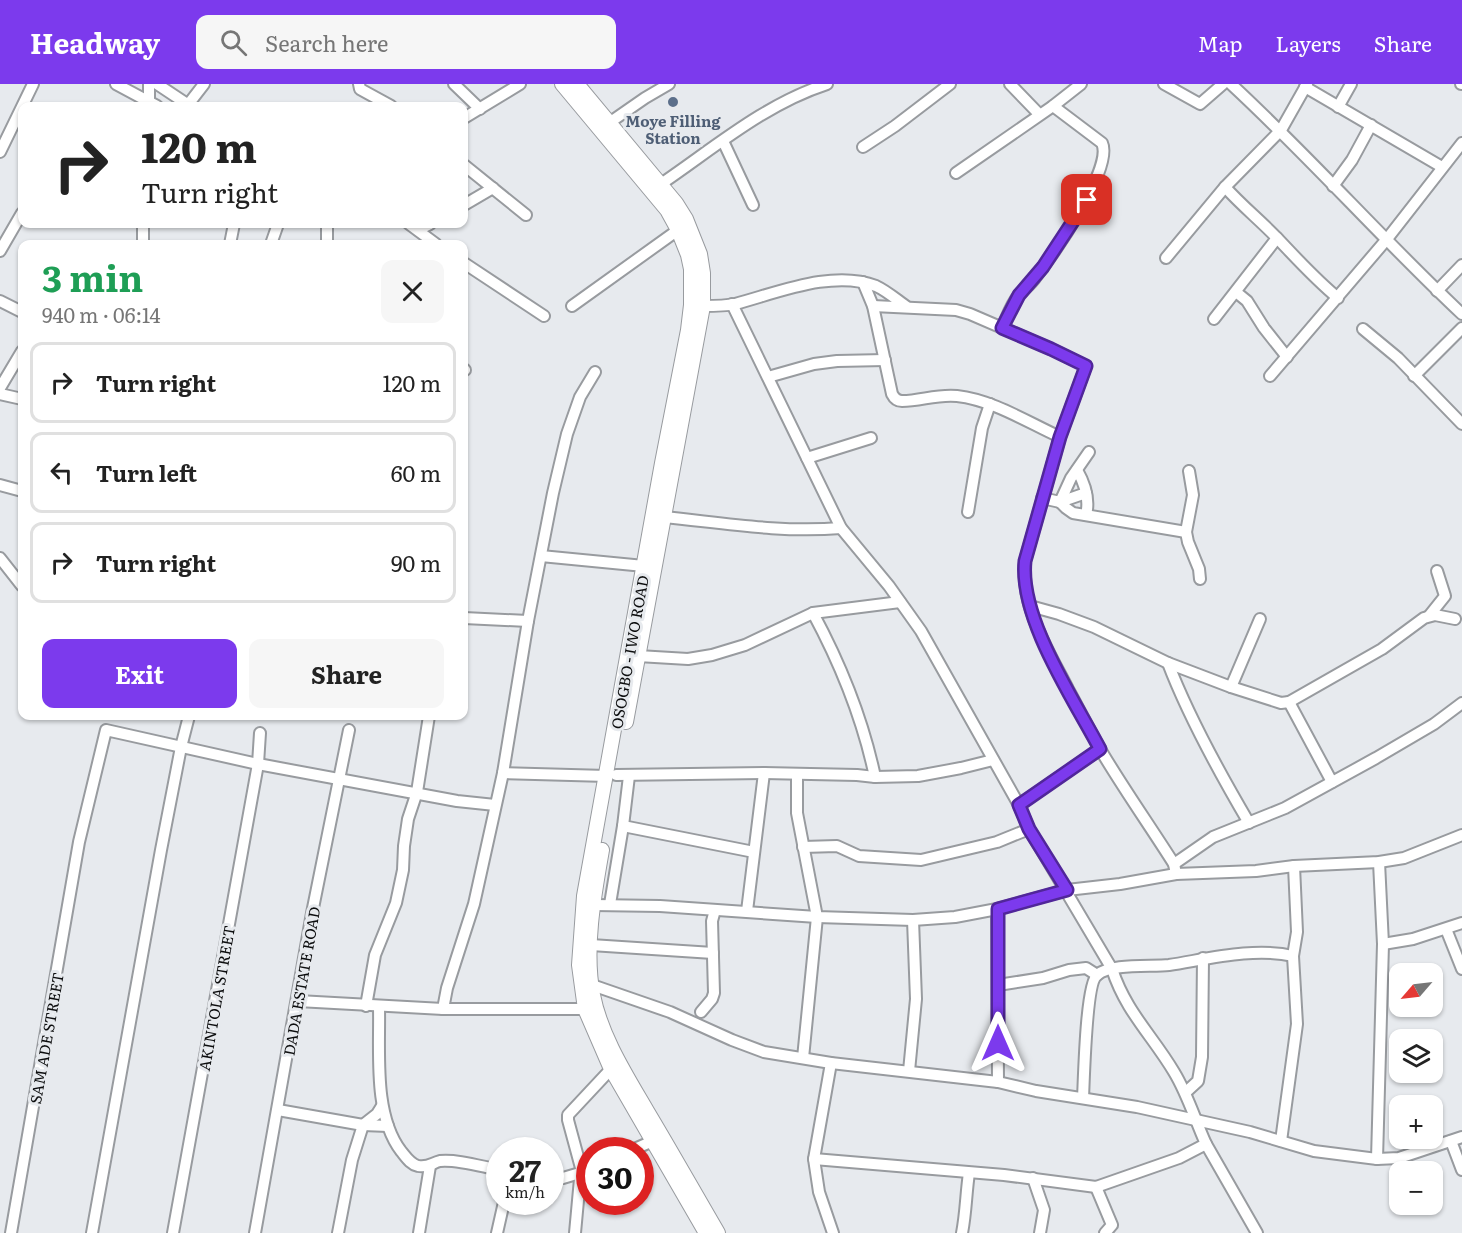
<!DOCTYPE html>
<meta charset="utf-8">
<style>
:root{--surface:#fff;--page:#f6f6f6;--text:#222;--muted:#767676;--line:#e0e0e0;--accent:#7c3aed}
body{margin:0;font-family:Literata,serif;background:var(--page);color:var(--text);height:100vh;display:flex;flex-direction:column;font-size:22px;white-space:nowrap}
*{box-sizing:border-box;margin:0}
p{font-size:20px;color:var(--muted)}
.icon{flex:none;width:33px;height:33px;fill:none;stroke:currentColor;stroke-width:2;stroke-linecap:round;stroke-linejoin:round}
.map{position:relative;flex:1;overflow:hidden}
.details{position:absolute;left:18px;top:156px;width:450px;height:480px;display:flex;flex-direction:column;background:var(--surface);border-radius:12px;box-shadow:0 2px 4px #0004}
.details>*{flex:none}
.guide{position:absolute;left:18px;top:18px;width:450px;height:126px;border-radius:12px;box-shadow:0 2px 4px #0004;background:#fff;color:var(--text);overflow:hidden}
.needle{width:39px;rotate:242deg}
.controls{position:absolute;left:1389px;top:879px;display:grid;gap:12px}
.controls a{display:grid;place-items:center;width:54px;height:54px;border-radius:12px;background:var(--surface);box-shadow:0 2px 4px #0004;font-size:30px}
.speed{position:absolute;left:486px;top:1053px;display:flex;gap:12px;font-size:30px;font-weight:700;text-align:center}
.speed>*{display:grid;place-content:center;width:78px;height:78px;border-radius:50%;background:var(--surface);box-shadow:0 2px 4px #0004;line-height:1}
.speed small{font-size:15px;font-weight:400}
.speed .limit{border:9px solid #d22;background:#fff;color:#111}
.pin{position:absolute;display:grid;place-items:center;width:51px;height:51px;color:#fff;margin:-26px;border-radius:12px;box-shadow:0 3px 9px #0006}
.me{position:absolute;width:66px;margin:-33px;rotate:0deg;stroke-linejoin:round;filter:drop-shadow(0 0 4px #0008)}
.turn{display:flex;align-items:center;gap:21px;height:126px;padding:0 24px;font-size:27px}
.turn .icon{width:78px;height:78px;stroke-width:2.5}
.turn b{display:block;font-size:42px;line-height:51px}
.round{display:grid;place-items:center;flex:none;width:63px;height:63px;border-radius:12px;background:var(--page)}
.headline{display:flex;align-items:center;justify-content:space-between;height:102px;padding:0 24px}
h1{font-size:36px;font-weight:700;line-height:45px;color:#1e9e55}
.cta{display:flex;gap:12px;margin-top:auto;padding:12px 24px}
.cta a{flex:1;height:69px;border-radius:12px;background:var(--accent);color:#fff;font-size:24px;font-weight:700;line-height:69px;text-align:center}
.cta a+a{background:var(--page);color:var(--text)}
ul{padding:0;list-style:none}
li{display:flex;align-items:center;gap:18px;height:81px;margin:0 12px 9px;padding:0 12px;border:3px solid var(--line);border-radius:12px}
li div{flex:1}
li b{display:block;font-size:22px}
li em{font-style:normal}
header{display:flex;align-items:center;gap:36px;box-sizing:border-box;height:84px;padding:0 30px;background:var(--accent);color:#fff}
header strong{font-size:28px}
nav{display:flex;gap:33px;margin-inline-start:auto;font-size:21px}
.search{width:420px;height:54px;background:var(--page);display:flex;align-items:center;gap:15px;box-sizing:border-box;padding:0 21px;border-radius:12px;color:var(--muted);font-size:22px}
.map>svg:first-child{display:block}
.lines{fill:none;stroke-linecap:round;stroke-linejoin:round}
.minor-casing{stroke:#989b9f;stroke-width:14}
.major-casing{stroke:#989b9f;stroke-width:16}
.minor{stroke:#fff;stroke-width:10}
.major{stroke:#fff;stroke-width:14}
.route-casing{stroke:#51269a;stroke-width:15}
.route{stroke:#7c3aed;stroke-width:10}
.service-dot{fill:#5c6f8a;stroke:#e7eaee;stroke-width:2}
.labels{text-anchor:middle;dominant-baseline:central;stroke-width:6;stroke-linejoin:round;paint-order:stroke}
.service-label{font-size:15px;font-weight:bold;fill:#4e5e75;stroke:#e7eaee}
.street-label{font-size:15px;fill:#0c0d0e;stroke:#e7eaee}
</style>
<header>
<strong>Headway</strong>
<div class="search"><svg class="icon" aria-label="search" viewBox="0 0 24 24"><circle cx="10" cy="10" r="6"/><path d="M15 15l6 6"/></svg>Search here</div>
<nav><a>Map</a><a>Layers</a><a>Share</a></nav>
</header>
<div class="map">
<svg width="1462" height="1149" viewBox="0 0 1462 1149">
<rect width="100%" height="100%" fill="#e7eaee"/>
<g class="lines">
<g class="minor-casing">
<g id="minor">
<polyline points="116,0 157,22"/>
<polyline points="157,0 190,22"/>
<polyline points="359,0 360,5 391,22"/>
<polyline points="454,0 480,25"/>
<polyline points="1010,0 1039,30"/>
<polyline points="1164,0 1200,20 1223,0"/>
<path d="M1231,0C1311,74 1383,156 1462,230"/>
<polyline points="1461,0 1462,0"/>
<polyline points="1305,3 1442,83"/>
<polyline points="149,17 149,0"/>
<polyline points="187,22 204,0"/>
<polyline points="1338,23 1351,0"/>
<polyline points="464,34 520,0"/>
<polyline points="609,39 645,14 669,0"/>
<polyline points="723,57 753,121"/>
<polyline points="863,63 895,42 950,0"/>
<polyline points="0,68 33,0"/>
<polyline points="464,81 526,131"/>
<polyline points="956,89 1053,22 1081,0"/>
<path d="M661,100C714,64 765,20 827,0"/>
<polyline points="1333,102 1352,76 1371,41"/>
<path d="M1225,103C1242,122 1261,137 1278,155C1298,176 1316,196 1338,214"/>
<polyline points="464,121 493,104"/>
<polyline points="409,140 436,160"/>
<polyline points="418,146 430,140"/>
<polyline points="143,160 143,140"/>
<polyline points="230,160 234,140"/>
<polyline points="271,160 278,140"/>
<polyline points="327,160 327,140"/>
<polyline points="0,167 22,129"/>
<polyline points="1166,174 1225,103 1281,46 1307,0"/>
<polyline points="464,179 544,232"/>
<path d="M863,198L873,222L892,310C894,314 897,317 902,317C921,317 936,310 957,312C993,316 1027,338 1060,353"/>
<polyline points="1437,207 1462,181"/>
<polyline points="1236,208 1247,217 1264,244 1287,273"/>
<polyline points="0,217 22,228"/>
<path d="M732,220L841,444L889,502L921,547L1019,721L1029,745L1112,885C1126,928 1152,951 1174,988C1188,1011 1195,1036 1206,1060L1179,1074L1096,1103L1004,1091L814,1075"/>
<polyline points="572,222 678,146"/>
<path d="M703,222C713,222 725,222 735,220C777,209 833,185 876,202C887,207 897,216 907,223"/>
<path d="M873,222L956,226L970,230L1051,265L1086,282L1060,353L1025,477C1020,522 1048,566 1068,605C1079,625 1089,645 1100,665C1123,704 1150,742 1174,780L1176,790"/>
<polyline points="1214,235 1277,154"/>
<path d="M1002,244C1007,233 1011,220 1019,211C1024,205 1031,200 1035,194C1052,172 1114,84 1102,59L1053,22"/>
<polyline points="1363,245 1398,274 1462,340"/>
<polyline points="464,285 465,286"/>
<polyline points="1270,292 1387,155 1462,59"/>
<polyline points="1414,292 1462,244"/>
<polyline points="768,293 814,280 837,277 885,276"/>
<polyline points="0,304 22,267"/>
<polyline points="0,310 22,315"/>
<polyline points="807,374 871,354"/>
<path d="M1077,386C1085,400 1090,415 1086,431"/>
<polyline points="1189,387 1193,411 1186,448 1188,458 1199,485 1200,495"/>
<polyline points="0,401 22,407"/>
<polyline points="1042,414 1060,418 1086,409"/>
<polyline points="1060,418 1066,424 1073,429 1186,448"/>
<polyline points="1060,418 1071,394 1089,368"/>
<polyline points="968,428 982,344 990,320"/>
<path d="M664,433C724,439 780,449 841,444"/>
<polyline points="541,472 644,482"/>
<polyline points="0,474 22,502"/>
<polyline points="1030,522 1059,530 1094,543 1168,579 1231,603 1281,619 1289,618 1382,565 1424,534 1435,531 1455,535"/>
<path d="M813,529C841,581 863,636 875,693"/>
<polyline points="1429,532 1445,512 1437,487"/>
<polyline points="464,534 528,537"/>
<polyline points="638,572 688,575 712,571 745,561 813,529 900,518"/>
<path d="M1168,579C1189,634 1219,688 1249,739"/>
<polyline points="1231,603 1260,535"/>
<polyline points="1289,618 1332,698"/>
<polyline points="503,689 607,692"/>
<polyline points="797,690 797,729 817,833 803,974"/>
<polyline points="616,691 764,689 857,691 875,693 918,692 961,684 993,676"/>
<polyline points="1019,721 1100,665"/>
<polyline points="623,742 754,768"/>
<polyline points="803,763 837,762 859,772 921,776 997,758 1029,745"/>
<polyline points="1174,780 1213,753 1285,724 1376,674 1434,640 1462,619"/>
<polyline points="610,820 623,742 629,692"/>
<polyline points="594,821 660,822 817,833 913,836 955,833 997,825 1067,806 1120,800 1176,790 1256,787 1294,782 1379,778 1404,774 1462,751"/>
<polyline points="997,825 998,998"/>
<polyline points="747,827 764,689"/>
<polyline points="1446,845 1462,885"/>
<polyline points="1383,860 1413,855 1462,839"/>
<polyline points="591,861 713,869"/>
<polyline points="592,901 670,928 732,956 764,968 831,979 998,998 1036,1007 1137,1023 1250,1048 1314,1067 1377,1075 1399,1074 1462,1053"/>
<polyline points="998,901 1043,894 1069,886 1086,884 1097,891"/>
<polyline points="298,917 443,925 585,925"/>
<polyline points="366,922 375,871 396,819 403,786 404,762 408,735 417,708 429,632"/>
<path d="M379,923C380,968 373,1030 401,1067C406,1073 410,1080 418,1082C428,1084 432,1079 440,1077C457,1075 483,1083 500,1086"/>
<polyline points="443,925 447,904 474,820 503,689 528,537 553,409 567,350 580,313 595,288"/>
<polyline points="701,928 712,915 714,909 712,837 715,826"/>
<polyline points="831,979 814,1075 819,1108 833,1149"/>
<polyline points="909,987 916,915 913,836"/>
<polyline points="1186,1008 1198,997 1202,973 1203,874"/>
<path d="M1083,1014C1084,995 1086,900 1097,891C1110,879 1151,883 1169,881C1208,875 1254,863 1293,872"/>
<polyline points="278,1026 363,1041 388,1042"/>
<polyline points="1281,1057 1297,940 1293,872 1297,848 1294,782"/>
<polyline points="1451,1057 1462,1086"/>
<polyline points="1206,1060 1257,1149"/>
<polyline points="632,1066 653,1057"/>
<polyline points="1377,1075 1383,860 1379,778"/>
<polyline points="550,1093 563,1094 590,1086"/>
<polyline points="1033,1094 1044,1126 1040,1149"/>
<polyline points="1096,1103 1112,1141 1105,1149"/>
<polyline points="11,1149 79,758 106,646 258,680 457,717 495,721"/>
<polyline points="92,1149 161,766 181,663 189,632"/>
<polyline points="173,1149 258,680 260,649"/>
<polyline points="255,1149 312,829 349,646"/>
<polyline points="338,1149 352,1076 363,1041 377,1030 382,1022"/>
<polyline points="419,1149 430,1082"/>
<polyline points="497,1149 504,1118"/>
<polyline points="575,1149 581,1084 568,1036 568,1031 611,985"/>
<path d="M962,1149C966,1129 966,1109 969,1089"/>
</g>
</g>
<g class="major-casing">
<g id="major">
<polyline points="562,0 667,126 678,146 688,171 691,185 691,221 688,246 662,379 584,812 579,881 585,925 611,985 706,1149"/>
<polyline points="577,0 676,119 686,135 700,170 703,189 703,222 626,638"/>
<path d="M602,766C594,811 584,866 593,911C601,952 626,991 647,1027C671,1067 694,1108 718,1149"/>
</g>
</g>
<use href="#minor" class="minor"/>
<use href="#major" class="major"/>
</g>
<g class="lines">
<g class="route-casing">
<path id="route" d="M998,959V825L1067,806L1029,745L1019,721L1100,665C1073,614 1019,534 1025,477L1060,353L1086,282L1051,265L1002,244L1019,211L1043,183L1087,116"/>
</g>
<use href="#route" class="route"/>
</g>
<circle class="service-dot" cx="673" cy="18" r="6"/>
<g class="labels">
<g class="service-label">
<text x="673" y="36">Moye Filling<tspan x="673" dy="17">Station</tspan></text>
</g>
<g class="street-label">
<text transform="translate(629 568) rotate(-80)">OSOGBO - IWO ROAD</text>
<text transform="translate(301 897) rotate(-80)">DADA ESTATE ROAD</text>
<text transform="translate(216 914) rotate(-80)">AKINTOLA STREET</text>
<text transform="translate(46 954) rotate(-80)">SAM ADE STREET</text>
</g>
</g>
</svg>
<div class="controls">
<a><svg class="needle" viewBox="-14 -14 28 28"><path d="M0-13l5 13h-10z" fill="#e53935"/><path d="M0 13l5-13h-10z" fill="#767676"/></svg></a>
<a><svg class="icon" aria-label="layers" viewBox="0 0 24 24"><path d="M12 4l9 5-9 5-9-5zM3 14l9 5 9-5"/></svg></a>
<a>+</a>
<a>−</a>
</div>
<div class="speed"><div>27<small>km/h</small></div><div class="limit">30</div></div>
<div class="pin" style="left:1087px;top:116px;background:#d93025"><svg class="icon" aria-label="arrive" viewBox="0 0 24 24"><path d="M6 21V4h12l-3 4 3 4H6"/></svg></div>
<svg class="me" style="left:998px;top:959px" viewBox="-20 -20 40 40"><path d="M0-17L14 15 0 8-14 15z" fill="#7c3aed" stroke="#fff" stroke-width="4"/></svg>
<div class="guide">
<div class="turn"><svg class="icon" aria-label="right" viewBox="0 0 24 24"><path d="M7 20v-9h11M14 6l5 5-5 5"/></svg><div><b>120 m</b>Turn right</div></div>
</div>
<section class="details">
<div class="headline"><div><h1>3 min</h1><p>940 m · 06:14</p></div><a class="round"><svg class="icon" aria-label="close" viewBox="0 0 24 24"><path d="M6 6l12 12M18 6L6 18"/></svg></a></div>
<ul>
<li><svg class="icon" aria-label="right" viewBox="0 0 24 24"><path d="M7 20v-9h11M14 6l5 5-5 5"/></svg><div><b>Turn right</b></div><em>120 m</em></li>
<li><svg class="icon" aria-label="left" viewBox="0 0 24 24"><path d="M17 20v-9H6M10 6l-5 5 5 5"/></svg><div><b>Turn left</b></div><em>60 m</em></li>
<li><svg class="icon" aria-label="right" viewBox="0 0 24 24"><path d="M7 20v-9h11M14 6l5 5-5 5"/></svg><div><b>Turn right</b></div><em>90 m</em></li>
</ul>
<div class="cta"><a>Exit</a><a>Share</a></div>
</section>
</div>
